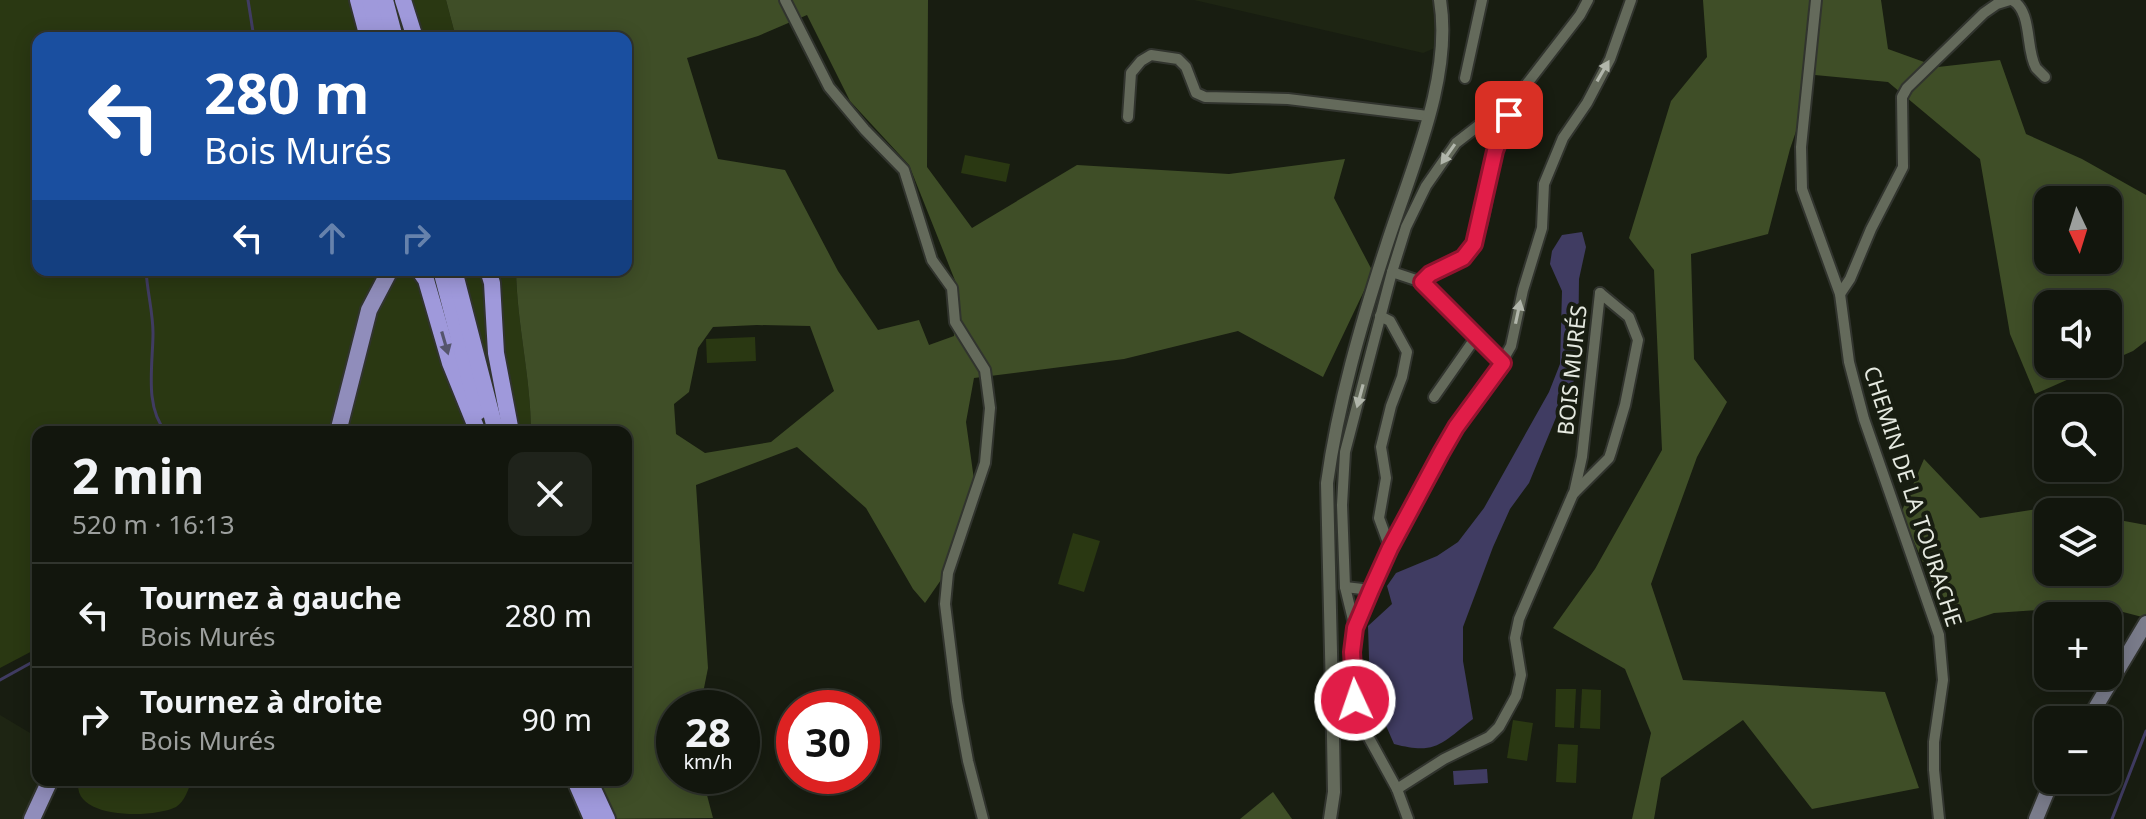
<!DOCTYPE html>
<html lang="fr">
<meta charset="utf-8">
<style>
:root{--surface:#12160d;--page:#1f231b;--text:#f1f3f6;--muted:#9c9f9d;--line:#31352e}
body{margin:0;font-family:"Noto Sans",sans-serif;background:var(--page);color:var(--text);height:100vh;display:flex;flex-direction:column;font-size:30px;white-space:nowrap}
*{box-sizing:border-box;margin:0}
p{font-size:26px;color:var(--muted)}
.icon{flex:none;width:44px;height:44px;fill:none;stroke:currentColor;stroke-width:2;stroke-linecap:round;stroke-linejoin:round}
.map{position:relative;flex:1;overflow:hidden}
.drawer{position:absolute;left:32px;top:426px;width:600px;height:360px;display:flex;flex-direction:column;background:var(--surface);border-radius:16px;box-shadow:0 4px 20px #0003,0 0 0 2px var(--line)}
.drawer>*{flex:none}
.banner{position:absolute;left:32px;top:32px;width:600px;height:244px;border-radius:16px;box-shadow:0 4px 20px #0003,0 0 0 2px var(--line);background:#1a4fa0;color:#fff;overflow:hidden}
.needle{width:52px;rotate:176deg}
.buttons{position:absolute;left:2034px;top:186px;display:grid;gap:16px}
.buttons a{display:grid;place-items:center;width:88px;height:88px;border-radius:16px;background:var(--surface);box-shadow:0 4px 20px #0003,0 0 0 2px var(--line);font-size:40px}
.speed{position:absolute;left:656px;top:690px;display:flex;gap:16px;font-size:40px;font-weight:700;text-align:center}
.speed>*{display:grid;place-content:center;width:104px;height:104px;border-radius:50%;background:var(--surface);box-shadow:0 4px 20px #0003,0 0 0 2px var(--line);line-height:1}
.speed small{font-size:20px;font-weight:400}
.speed .limit{border:12px solid #d22;background:#fff;color:#111}
.pin{position:absolute;display:grid;place-items:center;width:68px;height:68px;color:#fff;margin:-34px;border-radius:16px;box-shadow:0 4px 12px #0006}
.me{position:absolute;width:88px;margin:-44px;rotate:357deg;stroke-linejoin:round;filter:drop-shadow(0 0 6px #0008)}
.turn{display:flex;align-items:center;gap:28px;height:168px;padding:0 40px;font-size:36px}
.turn .icon{width:104px;height:104px;stroke-width:2.5}
.turn b{display:block;font-size:56px;line-height:68px}
.lanes{display:flex;align-items:center;height:76px;padding:0 40px;background:#0003;justify-content:center;gap:40px;direction:ltr}
.lanes .off{opacity:.35}
.round{display:grid;place-items:center;flex:none;width:84px;height:84px;border-radius:16px;background:var(--page)}
.overview{display:flex;align-items:center;justify-content:space-between;height:136px;padding:0 40px}
h1{font-size:48px;font-weight:700;line-height:60px}
ul{padding:0;list-style:none}
li{display:flex;align-items:center;gap:24px;height:104px;padding:0 40px;border-top:2px solid var(--line)}
li div{flex:1}
li b{display:block;font-size:30px}
li em{font-style:normal}
.map>svg:first-child{display:block}
.built{fill:#1e2513}
.green{fill:#2a3812}
.forest{fill:#3f4e27;fill-rule:evenodd}
.water{fill:#403c62}
.lines{fill:none;stroke-linecap:round;stroke-linejoin:round}
.stream{stroke:#403c62;stroke-width:3}
.minor-casing{stroke:#31342e;stroke-width:14}
.tertiary-casing{stroke:#31342e;stroke-width:16}
.secondary-casing{stroke:#31342e;stroke-width:18}
.primary-casing{stroke:#31342e;stroke-width:20}
.trunk-casing{stroke:#31342e;stroke-width:20}
.minor{stroke:#646a5b;stroke-width:10}
.tertiary{stroke:#646a5b;stroke-width:12}
.secondary{stroke:#7a7c8b;stroke-width:14}
.primary{stroke:#908dbb;stroke-width:16}
.trunk{stroke:#9f99db;stroke-width:16}
.oneway{fill:#b1b6ab}
.oneway2{fill:#55556c}
.route-casing{stroke:#92132f;stroke-width:20}
.route{stroke:#e11d48;stroke-width:14}
.labels{text-anchor:middle;dominant-baseline:central;stroke-width:8;stroke-linejoin:round;paint-order:stroke}
.street-label{font-size:22px;fill:#e5e9e0;stroke:#181d11}
</style>
<div class="map">
<svg width="2146" height="819" viewBox="0 0 2146 819">
<rect width="100%" height="100%" fill="#181d11"/>
<g class="built">
<polygon points="1194,0 1436,0 1439,18 1435,48 1423,53"/>
<polygon points="0,715 30,733 38,744 38,780 53,780 37,819 0,819"/>
</g>
<g class="green">
<path d="M0,0H446L456,38H38V270H516C517,325 531,377 531,432H38V648L0,668Z"/>
<polygon points="965,155 1010,164 1006,182 961,173"/>
<polygon points="755,337 756,361 707,363 706,339"/>
<polygon points="1073,533 1100,541 1084,592 1058,584"/>
<polygon points="1556,689 1576,689 1574,728 1555,727"/>
<polygon points="1582,689 1601,690 1600,729 1580,728"/>
<polygon points="1513,720 1533,723 1527,761 1507,758"/>
<polygon points="1558,744 1578,745 1576,783 1556,782"/>
<path d="M79,780H192C188,790 185,801 176,807C152,819 69,819 79,780Z"/>
</g>
<g class="forest">
<path d="M446,0H928L927,167L972,228L1077,165L1229,174L1345,159L1334,198L1373,272L1323,377L1238,331L1124,359L974,378L966,422L976,494L961,551L925,603L913,589L866,508L797,447L696,485L708,668L700,708H674V776H702L713,818L586,819L568,780H626V432H531C531,378 517,325 516,270H626V38H456ZM807,15L850,101L909,165L956,283L952,288L954,336L929,345L919,320L878,330L838,271L785,170L718,159L687,58L758,36ZM757,325L810,326L834,391L771,442L705,453L676,434L674,404L689,392L698,348L713,327Z"/>
<path d="M1703,0H1881L1888,49L1938,67L2000,60L2026,134L2082,159L2146,195V341L2133,351L2108,362V304H2048V364H2103L2035,394L2010,334L1980,159L1888,82L1815,75L1790,149L1768,234L1691,254L1694,359L1727,402L1697,457L1651,584L1683,680L1885,692L1919,788L1812,809L1743,720L1661,778L1654,819H1632L1651,733L1625,669L1553,628L1595,569L1662,450L1654,270L1629,238L1671,101L1707,57ZM2048,200H2108V260H2048Z"/>
<polygon points="1924,459 1980,518 2049,507 2075,512 2048,512 2048,572 2108,572 2108,518 2146,525 2146,618 2100,606 1994,613 1949,628 1939,598 1901,513"/>
<polygon points="1273,792 1292,819 1240,819"/>
</g>
<g class="water">
<path d="M1582,232L1586,247L1579,279L1578,358L1572,390L1557,415L1529,483L1510,509L1493,547L1463,627V661L1473,719C1441,744 1436,755 1394,744L1370,689L1368,626L1392,604L1387,586L1396,573L1437,556L1458,542L1484,508L1549,392L1560,364L1562,291L1550,264L1552,251L1562,235Z"/>
<polygon points="1487,769 1488,783 1454,785 1453,771"/>
</g>
<g class="lines">
<g class="stream">
<polyline points="248,0 254,38"/>
<path d="M146,270C147,291 153,312 153,333C153,364 144,407 166,432"/>
<polyline points="0,680 38,659"/>
<polyline points="2112,819 2146,731"/>
</g>
<g class="minor-casing">
<g id="minor">
<polyline points="785,0 829,87 865,130 904,170 932,260 952,288 955,322 985,370 990,408 985,463 948,573 945,604 957,701 968,761 983,819"/>
<polyline points="1816,0 1801,147 1802,189 1840,294 1849,362 1864,419 1939,635 1943,680 1934,742 1934,770 1939,819"/>
<path d="M2012,0C2033,12 2025,49 2036,68C2037,69 2044,76 2045,77"/>
<polyline points="1465,78 1482,0"/>
<polyline points="1128,117 1131,73 1141,61 1151,55 1178,59 1186,67 1196,93 1205,97 1288,99 1428,116"/>
<polyline points="1392,272 1422,282 1503,363"/>
<path d="M1422,282C1434,269 1452,268 1465,256C1488,234 1487,179 1496,149C1500,135 1509,121 1509,107L1580,15L1588,0"/>
<polyline points="1840,294 1850,279 1871,229 1903,167 1902,97 1907,88 1984,13 1997,4 2010,0"/>
<polyline points="1380,316 1390,321 1407,352 1402,377 1391,406 1381,447 1386,478 1379,518 1390,548"/>
<polyline points="1434,397 1476,337"/>
<polyline points="1574,493 1582,457 1600,293"/>
<polyline points="1345,587 1371,590"/>
<polyline points="1355,628 1345,587 1342,505 1345,452 1392,272 1406,227 1426,186 1456,143 1496,112 1509,107"/>
<polyline points="1397,789 1358,718 1352,652 1355,628 1390,548 1426,479 1456,427 1489,384 1511,346 1523,290 1542,228 1544,184 1563,138 1587,103 1610,59 1631,0"/>
<polyline points="1408,819 1397,789 1444,759 1489,737 1499,727 1516,696 1521,675 1515,638 1519,619 1573,494 1609,458 1611,452 1625,405 1638,340 1629,317 1600,293"/>
</g>
</g>
<g class="tertiary-casing">
<path id="tertiary" d="M1330,819L1334,792L1333,736L1327,483C1338,403 1361,324 1386,247C1410,171 1453,79 1440,0"/>
</g>
<g class="secondary-casing">
<g id="secondary">
<polyline points="2088,720 2146,623"/>
<polyline points="2036,819 2052,780"/>
</g>
</g>
<g class="primary-casing">
<g id="primary">
<polyline points="338,432 369,310 390,270"/>
<polyline points="32,819 50,780"/>
</g>
</g>
<g class="trunk-casing">
<g id="trunk">
<polyline points="358,0 368,38"/>
<polyline points="370,0 380,38"/>
<polyline points="385,0 395,38"/>
<polyline points="403,0 415,38"/>
<polyline points="419,270 426,280 450,363 478,432"/>
<polyline points="441,270 478,412"/>
<polyline points="454,270 496,432"/>
<polyline points="488,270 492,283 496,353 511,432"/>
<polyline points="575,780 592,819"/>
<polyline points="589,780 607,819"/>
</g>
</g>
<use href="#minor" class="minor"/>
<use href="#tertiary" class="tertiary"/>
<use href="#secondary" class="secondary"/>
<use href="#primary" class="primary"/>
<use href="#trunk" class="trunk"/>
</g>
<defs><path id="oneway-solid" d="M-6-.8H1V-3.2L6.5 0L1 3.2V.8H-6Z" transform="scale(2)"/></defs>
<g class="oneway">
<use href="#oneway-solid" transform="translate(1603 71) rotate(-60)"/>
<use href="#oneway-solid" transform="translate(1448 154) rotate(125)"/>
<use href="#oneway-solid" transform="translate(1518 312) rotate(-78)"/>
<use href="#oneway-solid" transform="translate(1360 396) rotate(105)"/>
</g>
<use class="oneway2" href="#oneway-solid" transform="translate(445 343) rotate(74)"/>
<g class="lines">
<g class="route-casing">
<polyline id="route" points="1355,700 1352,652 1355,628 1371,590 1390,548 1441,453 1456,427 1503,363 1422,282 1430,274 1463,258 1474,244 1495,151 1509,115"/>
</g>
<use href="#route" class="route"/>
</g>
<g class="labels">
<g class="street-label">
<text transform="translate(1571 370) rotate(-84)">BOIS MURÉS</text>
<text transform="translate(1914 496) rotate(72)">CHEMIN DE LA TOURACHE</text>
</g>
</g>
</svg>
<div class="buttons">
<a><svg class="needle" viewBox="-14 -14 28 28"><path d="M0-13l5 13h-10z" fill="#e53935"/><path d="M0 13l5-13h-10z" fill="#9c9f9d"/></svg></a>
<a><svg class="icon" aria-label="sound" viewBox="0 0 24 24"><path d="M4 9h4l5-4v14l-5-4H4zM17 9q2 3 0 6"/></svg></a>
<a><svg class="icon" aria-label="search" viewBox="0 0 24 24"><circle cx="10" cy="10" r="6"/><path d="M15 15l6 6"/></svg></a>
<a><svg class="icon" aria-label="layers" viewBox="0 0 24 24"><path d="M12 4l9 5-9 5-9-5zM3 14l9 5 9-5"/></svg></a>
<a>+</a>
<a>−</a>
</div>
<div class="speed"><div>28<small>km/h</small></div><div class="limit">30</div></div>
<div class="pin" style="left:1509px;top:115px;background:#d93025"><svg class="icon" aria-label="arrive" viewBox="0 0 24 24"><path d="M6 21V4h12l-3 4 3 4H6"/></svg></div>
<svg class="me" style="left:1355px;top:700px" viewBox="-20 -20 40 40"><circle r="17" fill="#e11d48" stroke="#fff" stroke-width="3"/><path d="M0-11L8 9 0 5-8 9z" fill="#fff"/></svg>
<div class="banner">
<div class="turn"><svg class="icon" aria-label="left" viewBox="0 0 24 24"><path d="M17 20v-9H6M10 6l-5 5 5 5"/></svg><div><b>280 m</b>Bois Murés</div></div>
<div class="lanes"><svg class="icon" aria-label="left" viewBox="0 0 24 24"><path d="M17 20v-9H6M10 6l-5 5 5 5"/></svg><svg class="icon off" aria-label="ahead" viewBox="0 0 24 24"><path d="M12 20V5M6 11l6-6 6 6"/></svg><svg class="icon off" aria-label="right" viewBox="0 0 24 24"><path d="M7 20v-9h11M14 6l5 5-5 5"/></svg></div>
</div>
<section class="drawer">
<div class="overview"><div><h1>2 min</h1><p>520 m · 16:13</p></div><a class="round"><svg class="icon" aria-label="close" viewBox="0 0 24 24"><path d="M6 6l12 12M18 6L6 18"/></svg></a></div>
<ul>
<li><svg class="icon" aria-label="left" viewBox="0 0 24 24"><path d="M17 20v-9H6M10 6l-5 5 5 5"/></svg><div><b>Tournez à gauche</b><p>Bois Murés</p></div><em>280 m</em></li>
<li><svg class="icon" aria-label="right" viewBox="0 0 24 24"><path d="M7 20v-9h11M14 6l5 5-5 5"/></svg><div><b>Tournez à droite</b><p>Bois Murés</p></div><em>90 m</em></li>
</ul>
</section>
</div>
